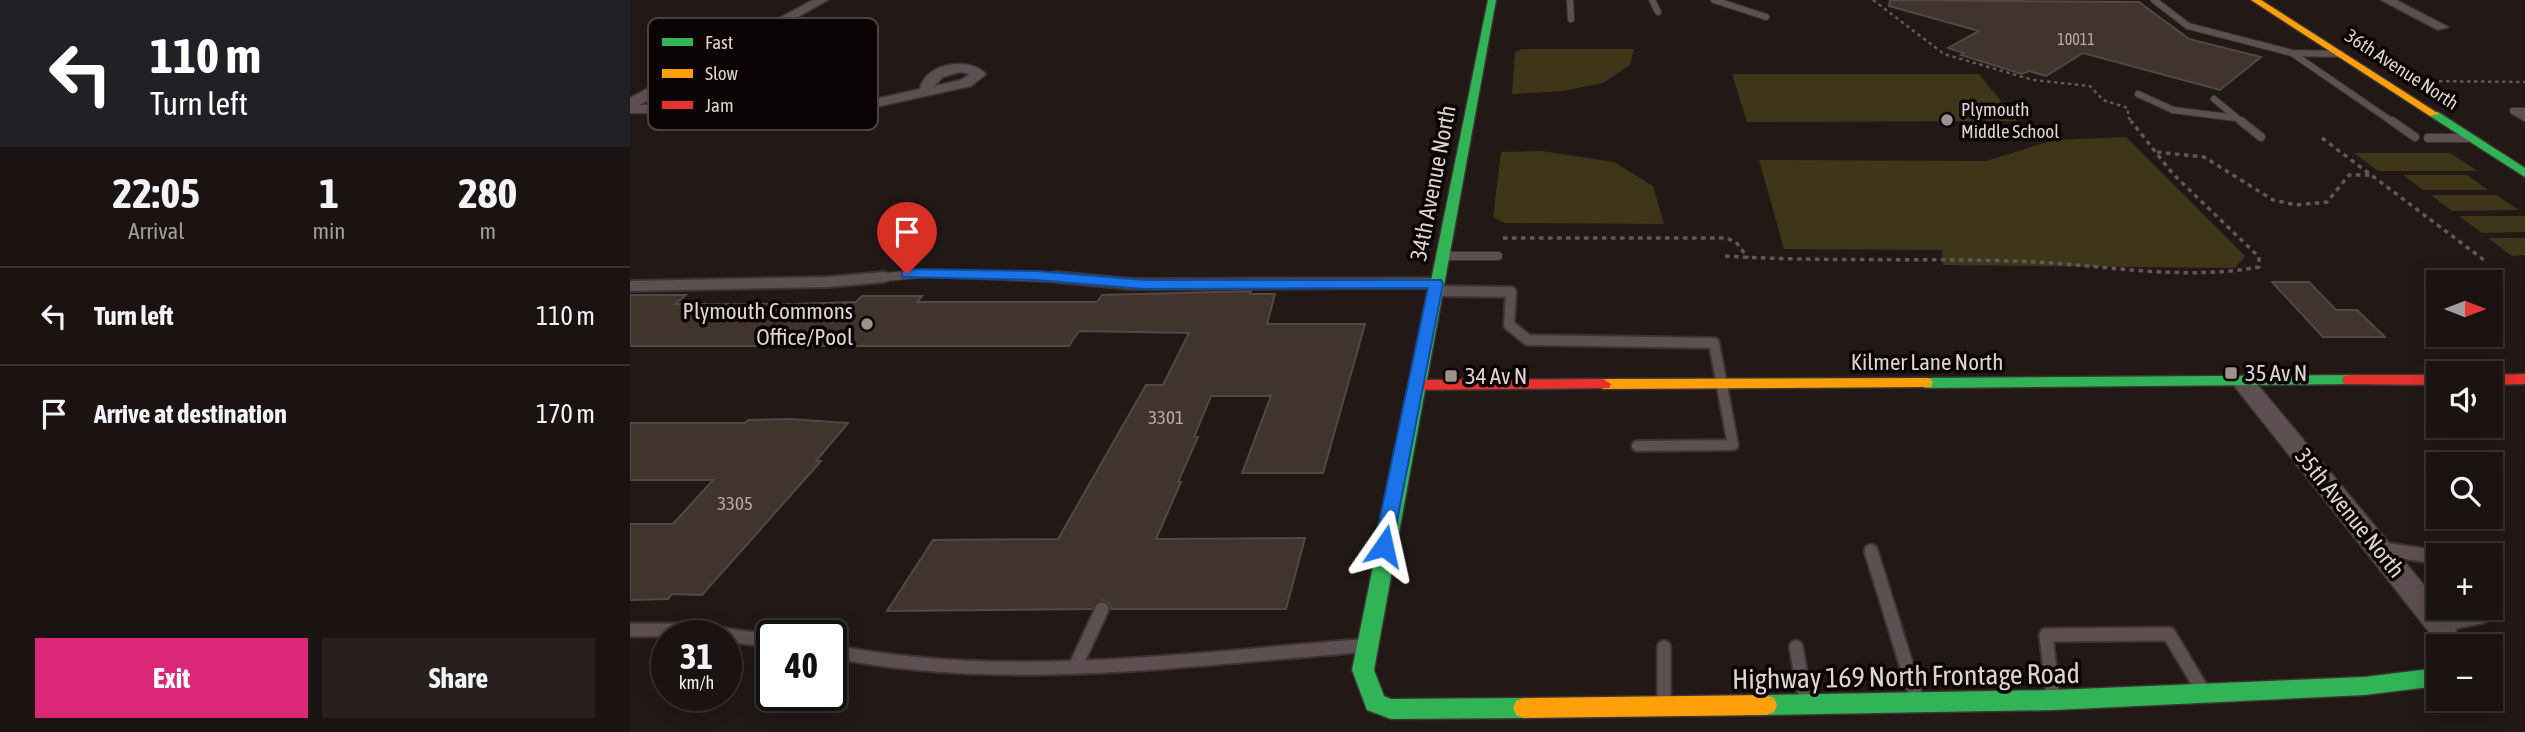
<!DOCTYPE html>
<meta charset="utf-8">
<style>
:root{--surface:#1a1311;--page:#27201f;--text:#f1f3f6;--muted:#9f9e9f;--line:#383231;--accent:#db2777}
body{margin:0;font-family:"Asap Condensed",sans-serif;background:var(--page);color:var(--text);height:100vh;display:flex;flex-direction:column;font-size:26px;white-space:nowrap}
*{box-sizing:border-box;margin:0}
p{font-size:23px;color:var(--muted)}
.icon{flex:none;width:38px;height:38px;fill:none;stroke:currentColor;stroke-width:2;stroke-linecap:round;stroke-linejoin:round}
.map{position:relative;flex:1;overflow:hidden}
.sheet{display:flex;flex-direction:column;background:var(--surface);width:630px}
.sheet>*{flex:none}
.guide{background:#202124;color:#fff;overflow:hidden}
.needle{width:46px;rotate:90deg}
.fabs{position:absolute;left:1796px;top:270px;display:grid;gap:14px}
.fabs a{display:grid;place-items:center;width:77px;height:77px;border-radius:0px;background:var(--surface);box-shadow:0 4px 18px #0003,0 0 0 2px var(--line);font-size:35px}
.speed{position:absolute;left:21px;top:620px;display:flex;gap:14px;font-size:35px;font-weight:700;text-align:center}
.speed>*{display:grid;place-content:center;width:91px;height:91px;border-radius:50%;background:var(--surface);box-shadow:0 4px 18px #0003,0 0 0 2px var(--line);line-height:1}
.speed small{font-size:18px;font-weight:400}
.speed .limit{border:4px solid #111;border-radius:10px;background:#fff;color:#111}
.pin{position:absolute;display:grid;place-items:center;width:60px;height:60px;color:#fff;margin:-72px -30px;border-radius:50% 50% 50% 0;rotate:-45deg;box-shadow:0 0 7px #0007}
.pin .icon{rotate:45deg}
.me{position:absolute;width:77px;margin:-38px;rotate:11deg;stroke-linejoin:round;filter:drop-shadow(0 0 5px #0008)}
.turn{display:flex;align-items:center;gap:24px;height:147px;padding:0 35px;font-size:32px}
.turn .icon{width:91px;height:91px;stroke-width:2.5}
.turn b{display:block;font-size:49px;line-height:60px}
.eta{display:flex;justify-content:space-evenly;align-items:center;height:119px;text-align:center}
.eta b{font-size:42px;font-weight:700;line-height:49px}
.cta{display:flex;gap:14px;margin-top:auto;padding:14px 35px}
.cta a{flex:1;height:80px;border-radius:0px;background:var(--accent);color:#fff;font-size:28px;font-weight:700;line-height:80px;text-align:center}
.cta a+a{background:var(--page);color:var(--text)}
ul{padding:0;list-style:none}
li{display:flex;align-items:center;gap:21px;height:98px;padding:0 35px;border-top:2px solid var(--line)}
li div{flex:1}
li b{display:block;font-size:26px}
li em{font-style:normal}
main{display:flex;flex:1;min-height:0}
.map>svg:first-child{display:block}
.green{fill:#3f3519}
.building{fill:#40342c;stroke:#504946;stroke-width:2}
.lines{fill:none;stroke-linecap:round;stroke-linejoin:round}
.lane-far3-casing{stroke:#3c3432;stroke-width:8}
.lane-far2-casing{stroke:#3c3432;stroke-width:10}
.lane-far1-casing{stroke:#3c3432;stroke-width:14}
.lane-casing{stroke:#3c3432;stroke-width:17}
.street-casing{stroke:#3c3432;stroke-width:3}
.fast-casing{stroke:#3c3432;stroke-width:3}
.slow-casing{stroke:#3c3432;stroke-width:3}
.jam-casing{stroke:#3c3432;stroke-width:3}
.path-far1{stroke:#635859;stroke-width:2.5;stroke-dasharray:3.5 3.5;stroke-linecap:butt}
.path{stroke:#635859;stroke-width:3.5;stroke-dasharray:4.5 4.5;stroke-linecap:butt}
.lane-far3{stroke:#5e4f52;stroke-width:6}
.lane-far2{stroke:#5e4f52;stroke-width:8}
.lane-far1{stroke:#5e4f52;stroke-width:10}
.lane{stroke:#5e4f52;stroke-width:13}
.street{fill:#5e4f52;fill-rule:evenodd}
.fast{fill:#30b455;fill-rule:evenodd}
.slow{fill:#ff9f0a;fill-rule:evenodd}
.jam{fill:#e5322d;fill-rule:evenodd}
.route{fill:#1a73e8;stroke:#114b97;stroke-width:2}
.poi-dot{fill:#9d9290;stroke:#0a0404;stroke-width:2.5}
.labels{text-anchor:middle;dominant-baseline:central;stroke-width:7;stroke-linejoin:round;paint-order:stroke}
.far-number-label{font-size:16px;fill:#b7aba8}
.far-street-label{font-size:19px;fill:#dfd3d1;stroke:#0a0404}
.far-poi-label{font-size:19px;fill:#dfd3d1;stroke:#0a0404;text-anchor:start}
.number-label{font-size:19px;fill:#b7aba8}
.street-label{font-size:23px;fill:#dfd3d1;stroke:#0a0404}
.poi-label{font-size:23px;fill:#dfd3d1;stroke:#0a0404;text-anchor:start}
.near-street-label{font-size:28px;fill:#dfd3d1;stroke:#0a0404}
.key{fill:#0a0404;stroke:#4a4242;stroke-width:2}
.key-label{font-size:19px;fill:#dfd3d1}
</style>
<main>
<section class="sheet">
<div class="guide">
<div class="turn"><svg class="icon" aria-label="left" viewBox="0 0 24 24"><path d="M17 20v-9H6M10 6l-5 5 5 5"/></svg><div><b>110 m</b>Turn left</div></div>
</div>
<div class="eta">
<div><b>22:05</b><p>Arrival</p></div>
<div><b>1</b><p>min</p></div>
<div><b>280</b><p>m</p></div>
</div>
<ul>
<li><svg class="icon" aria-label="left" viewBox="0 0 24 24"><path d="M17 20v-9H6M10 6l-5 5 5 5"/></svg><div><b>Turn left</b></div><em>110 m</em></li>
<li><svg class="icon" aria-label="arrive" viewBox="0 0 24 24"><path d="M6 21V4h12l-3 4 3 4H6"/></svg><div><b>Arrive at destination</b></div><em>170 m</em></li>
</ul>
<div class="cta"><a>Exit</a><a>Share</a></div>
</section>
<div class="map">
<svg width="1895" height="732" viewBox="0 0 1895 732">
<rect width="100%" height="100%" fill="#221917"/>
<g class="green">
<polygon points="892,49 1004,49 1000,65 973,83 933,91 882,94 885,52"/>
<polygon points="1102,74 1349,74 1387,121 1117,122"/>
<polygon points="1496,137 1615,256 1605,268 1313,265 1312,250 1154,249 1129,160 1356,161 1424,140"/>
<polygon points="912,151 984,162 1023,186 1034,224 875,223 863,217 871,152"/>
<polygon points="1724,153 1820,153 1848,171 1748,171"/>
<polygon points="1773,175 1837,175 1858,190 1793,190"/>
<polygon points="1801,195 1866,195 1889,210 1822,211"/>
<polygon points="1829,216 1895,216 1895,232 1852,233"/>
<polygon points="1858,238 1895,238 1895,255 1882,256"/>
</g>
<g class="building">
<polygon points="1260,0 1509,2 1559,39 1631,57 1590,90 1453,53 1416,76 1399,71 1392,74 1331,55 1334,53 1318,48 1349,31 1259,6"/>
<polygon points="1642,282 1679,282 1706,310 1727,310 1755,337 1693,337"/>
<polygon points="621,291 620,294 645,294 637,324 735,324 693,473 612,473 641,396 581,396 564,437 568,437 548,482 551,482 526,539 675,538 656,609 481,609 479,603 472,600 462,609 257,611 303,540 428,539 516,385 533,385 559,333 449,331 439,346 0,346 0,295 56,295 45,304 163,304 226,302 232,296 292,296 287,302 467,302 472,295"/>
<polygon points="161,419 218,423 186,461 191,461 72,595 42,594 38,599 0,600 0,524 43,524 83,480 0,480 0,423 115,423 118,420"/>
</g>
<g class="lines">
<g class="lane-far3-casing">
<g id="lane-far3">
<polyline points="940,0 941,19"/>
<polyline points="1022,0 1028,12"/>
<polyline points="1084,0 1136,17"/>
<polyline points="1524,0 1558,26 1662,53 1711,54"/>
<polyline points="1662,53 1764,123"/>
<polyline points="1508,94 1543,110 1606,118"/>
<polyline points="1584,99 1613,123"/>
<polyline points="1895,111 1883,111 1895,118"/>
</g>
</g>
<g class="lane-far2-casing">
<g id="lane-far2">
<polyline points="1611,121 1631,137"/>
<polyline points="1762,121 1785,137"/>
<polyline points="1798,138 1838,138"/>
<polyline points="811,256 868,256"/>
<polyline points="235,279 297,273 444,279"/>
</g>
</g>
<g class="lane-far1-casing">
<g id="lane-far1">
<polyline points="426,277 501,284 806,283"/>
<polyline points="0,286 198,282 254,277"/>
<polyline points="807,291 881,292 879,325 898,340 1084,343 1103,445 1007,446"/>
</g>
</g>
<g class="lane-casing">
<g id="lane">
<polyline points="1753,549 1799,556 1808,562"/>
<polyline points="1241,551 1286,696"/>
<polyline points="1810,625 1851,617 1866,605 1860,600"/>
<polyline points="0,630 58,630 142,641"/>
<polyline points="1034,647 1034,701"/>
<polyline points="1166,647 1175,697"/>
<path d="M201,651C371,686 558,659 730,646"/>
<polyline points="446,665 472,609"/>
<polyline points="1423,696 1416,635 1539,634 1570,686"/>
</g>
</g>
<g class="street-casing">
<g id="street">
<path d="M183,0H198L9,105L223,104L290,89C295,63 339,56 356,74L341,86L223,112L0,113V98ZM330,72L340,74L331,80L304,86L313,77Z"/>
<polygon points="1751,0 1766,0 1818,27 1808,30"/>
<polygon points="1614,376 1622,378 1808,602 1808,607 1812,607 1835,646 1808,648 1800,633 1606,388 1603,383"/>
</g>
</g>
<g class="fast-casing">
<g id="fast">
<polygon points="858,0 866,0 744,670 754,696 761,699 894,698 902,701 905,708 902,715 894,718 761,719 737,710 722,670"/>
<polygon points="1800,112 1808,112 1895,168 1895,177 1800,116"/>
<polygon points="1720,375 1726,376 1728,380 1726,384 1295,388 1287,383 1295,378"/>
<polygon points="1808,668 1808,686 1734,695 1424,710 1136,715 1128,712 1125,705 1128,698 1136,695 1424,690 1734,677"/>
</g>
</g>
<g class="slow-casing">
<g id="slow">
<polygon points="1621,0 1631,0 1809,114 1800,116"/>
<polygon points="1295,378 1301,379 1303,383 1301,387 973,389 965,384 973,379"/>
<polygon points="1136,695 1144,698 1147,705 1144,712 1136,715 894,718 886,715 883,708 886,701 894,698"/>
</g>
</g>
<g class="jam-casing">
<g id="jam">
<polygon points="1895,374 1895,384 1860,385 1860,375"/>
<polygon points="1720,375 1808,375 1808,385 1714,384 1712,380 1714,376"/>
<polygon points="973,379 981,384 979,388 786,390 778,385 786,380"/>
</g>
</g>
<g class="path-far1">
<polyline points="1243,0 1314,54 1403,80 1460,86 1473,100 1498,108 1498,117 1503,123"/>
<polyline points="1788,81 1895,82"/>
</g>
<g class="path">
<polyline points="1692,138 1854,260"/>
<polyline points="1527,152 1574,157 1643,200 1666,205 1697,202 1719,175 1740,175"/>
<polyline points="873,238 1096,238 1106,242 1118,258"/>
<path d="M1095,256C1191,262 1287,258 1384,261C1465,263 1548,282 1629,267V257L1543,174L1501,121"/>
</g>
<use href="#lane-far3" class="lane-far3"/>
<use href="#lane-far2" class="lane-far2"/>
<use href="#lane-far1" class="lane-far1"/>
<use href="#lane" class="lane"/>
<use href="#street" class="street"/>
<use href="#fast" class="fast"/>
<use href="#slow" class="slow"/>
<use href="#jam" class="jam"/>
</g>
<polygon class="route" points="277,269 406,271 515,280 811,280 813,284 761,552 747,552 744,546 798,288 515,289 406,280 272,277 272,271"/>
<g class="poi-dot">
<circle cx="1317" cy="120" r="7"/>
<circle cx="237" cy="324" r="7"/>
<rect x="1594" y="366" width="14" height="14" rx="3.5"/>
<rect x="814" y="369" width="14" height="14" rx="3.5"/>
</g>
<g class="labels">
<g class="far-number-label">
<text x="1446" y="39">10011</text>
</g>
<g class="far-street-label">
<text transform="translate(1772 69) rotate(33)">36th Avenue North</text>
</g>
<g class="far-poi-label">
<text x="1331" y="109">Plymouth<tspan x="1331" dy="22">Middle School</tspan></text>
</g>
<g class="number-label">
<text x="536" y="417">3301</text>
<text x="105" y="503">3305</text>
</g>
<g class="street-label">
<text transform="translate(803 183) rotate(-79)">34th Avenue North</text>
<text x="1297" y="362">Kilmer Lane North</text>
<text transform="translate(1720 513) rotate(51)">35th Avenue North</text>
</g>
<g class="poi-label">
<text x="223" y="311" text-anchor="end">Plymouth Commons<tspan x="223" dy="26">Office/Pool</tspan></text>
<text x="1615" y="373">35 Av N</text>
<text x="835" y="376">34 Av N</text>
</g>
<g class="near-street-label">
<text transform="translate(1276 676) rotate(-1)">Highway 169 North Frontage Road</text>
</g>
</g>
<rect x="18" y="18" width="230" height="112" rx="10" class="key"/>
<rect x="32" y="38" width="31" height="8" fill="#30b455"/>
<rect x="32" y="69" width="31" height="9" fill="#ff9f0a"/>
<rect x="32" y="101" width="31" height="8" fill="#e5322d"/>
<g class="key-label">
<text x="75" y="49">Fast</text>
<text x="75" y="80">Slow</text>
<text x="75" y="112">Jam</text>
</g>
</svg>
<div class="fabs">
<a><svg class="needle" viewBox="-14 -14 28 28"><path d="M0-13l5 13h-10z" fill="#e53935"/><path d="M0 13l5-13h-10z" fill="#9f9e9f"/></svg></a>
<a><svg class="icon" aria-label="sound" viewBox="0 0 24 24"><path d="M4 9h4l5-4v14l-5-4H4zM17 9q2 3 0 6"/></svg></a>
<a><svg class="icon" aria-label="search" viewBox="0 0 24 24"><circle cx="10" cy="10" r="6"/><path d="M15 15l6 6"/></svg></a>
<a>+</a>
<a>−</a>
</div>
<div class="speed"><div>31<small>km/h</small></div><div class="limit">40</div></div>
<div class="pin" style="left:277px;top:274px;background:#d93025"><svg class="icon" aria-label="arrive" viewBox="0 0 24 24"><path d="M6 21V4h12l-3 4 3 4H6"/></svg></div>
<svg class="me" style="left:754px;top:546px" viewBox="-20 -20 40 40"><path d="M0-17L14 15 0 8-14 15z" fill="#1a73e8" stroke="#fff" stroke-width="4"/></svg>
</div>
</main>
